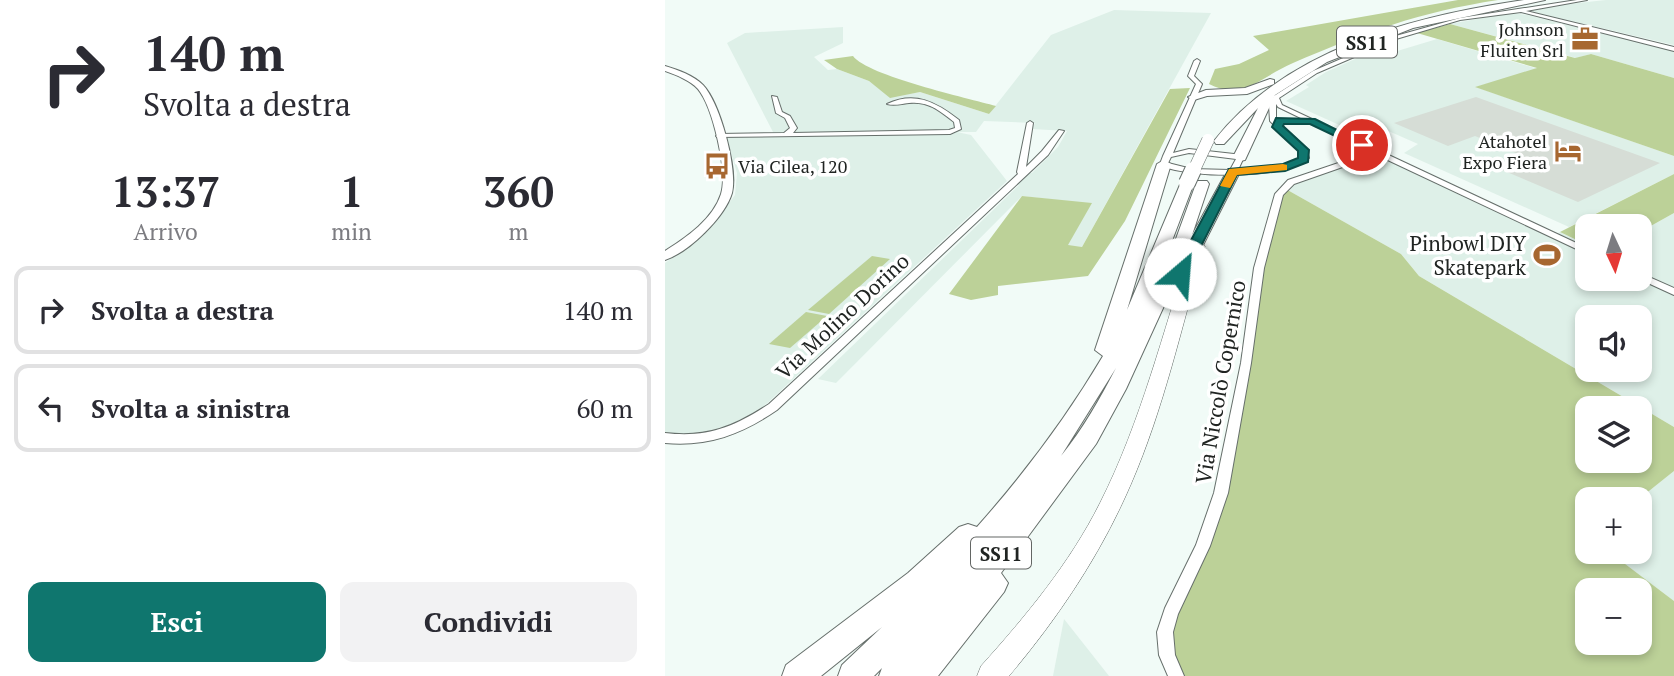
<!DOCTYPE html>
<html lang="it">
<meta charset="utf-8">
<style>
:root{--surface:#fff;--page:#f2f2f3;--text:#2b2b33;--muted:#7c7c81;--line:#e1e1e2;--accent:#0f766e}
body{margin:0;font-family:"PT Serif",serif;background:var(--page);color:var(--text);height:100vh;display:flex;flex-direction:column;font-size:26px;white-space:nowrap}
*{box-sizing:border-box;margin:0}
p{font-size:23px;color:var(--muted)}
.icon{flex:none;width:38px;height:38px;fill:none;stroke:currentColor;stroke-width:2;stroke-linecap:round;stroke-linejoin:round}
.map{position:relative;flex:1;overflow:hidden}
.drawer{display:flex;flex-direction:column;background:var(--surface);width:665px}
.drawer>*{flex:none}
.banner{background:#fff;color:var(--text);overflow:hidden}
.needle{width:46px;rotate:176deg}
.fabs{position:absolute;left:910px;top:214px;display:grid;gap:14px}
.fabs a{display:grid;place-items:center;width:77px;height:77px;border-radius:14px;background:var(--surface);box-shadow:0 4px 10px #0003;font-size:35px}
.pin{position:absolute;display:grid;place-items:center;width:60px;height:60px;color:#fff;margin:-30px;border:4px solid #fff;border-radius:50%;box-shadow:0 2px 7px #0007}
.me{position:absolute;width:77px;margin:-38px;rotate:27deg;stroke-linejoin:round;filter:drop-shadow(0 0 5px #0008)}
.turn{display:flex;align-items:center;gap:24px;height:147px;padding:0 28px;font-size:32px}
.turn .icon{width:91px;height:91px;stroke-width:2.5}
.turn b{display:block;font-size:49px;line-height:60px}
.eta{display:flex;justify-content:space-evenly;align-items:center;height:119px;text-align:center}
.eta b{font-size:42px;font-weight:600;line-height:49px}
.primary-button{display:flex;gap:14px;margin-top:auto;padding:14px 28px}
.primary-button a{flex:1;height:80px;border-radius:14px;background:var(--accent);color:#fff;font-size:28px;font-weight:600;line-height:80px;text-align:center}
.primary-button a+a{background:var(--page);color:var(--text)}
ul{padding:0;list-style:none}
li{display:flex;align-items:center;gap:21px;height:88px;margin:0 14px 10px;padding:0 14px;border:4px solid var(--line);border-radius:14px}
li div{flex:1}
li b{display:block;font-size:26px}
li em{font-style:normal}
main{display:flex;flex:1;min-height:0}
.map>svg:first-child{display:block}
.built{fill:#def0e8;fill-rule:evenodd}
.green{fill:#bcd198;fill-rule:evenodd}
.building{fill:#d6ddd6}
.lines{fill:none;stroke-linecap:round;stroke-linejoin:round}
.minor-casing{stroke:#666f6b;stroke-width:2}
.tertiary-casing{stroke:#666f6b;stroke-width:2}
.primary-casing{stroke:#666f6b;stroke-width:1}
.trunk-casing{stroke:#666f6b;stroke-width:2}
.minor{fill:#fff;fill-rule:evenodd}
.tertiary{fill:#fff;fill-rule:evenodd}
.primary{fill:#fff;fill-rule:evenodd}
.trunk{fill:#fff;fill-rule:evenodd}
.trunk-bridge-far1-casing{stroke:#666f6b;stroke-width:13;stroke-linecap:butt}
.trunk-bridge-casing{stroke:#666f6b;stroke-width:18;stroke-linecap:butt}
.trunk-bridge-far1{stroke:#fff;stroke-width:12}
.trunk-bridge{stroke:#fff;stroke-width:16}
.route{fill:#0f766e;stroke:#0a4d48;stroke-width:2}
.slow{fill:#f59e0b}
.labels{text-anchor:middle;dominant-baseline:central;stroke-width:7;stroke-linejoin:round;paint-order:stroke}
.far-poi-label{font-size:18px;fill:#202422;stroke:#fff;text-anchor:end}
.shield{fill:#fff;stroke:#636664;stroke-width:2}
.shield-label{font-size:19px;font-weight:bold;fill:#202422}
.poi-label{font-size:21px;fill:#202422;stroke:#fff;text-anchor:end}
.street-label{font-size:21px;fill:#202422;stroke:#fff}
</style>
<main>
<section class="drawer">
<div class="banner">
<div class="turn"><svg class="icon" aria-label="right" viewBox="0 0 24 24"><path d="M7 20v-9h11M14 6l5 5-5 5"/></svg><div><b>140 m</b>Svolta a destra</div></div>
</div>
<div class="eta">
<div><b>13:37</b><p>Arrivo</p></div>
<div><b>1</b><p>min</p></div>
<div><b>360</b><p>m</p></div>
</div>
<ul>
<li><svg class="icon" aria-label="right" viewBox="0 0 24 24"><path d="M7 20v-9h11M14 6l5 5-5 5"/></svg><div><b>Svolta a destra</b></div><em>140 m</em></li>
<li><svg class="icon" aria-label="left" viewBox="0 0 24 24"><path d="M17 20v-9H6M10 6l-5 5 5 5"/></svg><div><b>Svolta a sinistra</b></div><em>60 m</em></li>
</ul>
<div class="primary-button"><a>Esci</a><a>Condividi</a></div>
</section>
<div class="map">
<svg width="1009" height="676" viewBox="0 0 1009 676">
<rect width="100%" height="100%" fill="#f1fbf7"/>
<g class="built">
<polygon points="941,0 1009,0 1009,45 868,12 866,8"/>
<polygon points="449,10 546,13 417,247 402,246 426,204 357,196 171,383 153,379 354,185 351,183 363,173 367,173 393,147 402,131 367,129 370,123 319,121 311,132 292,132 306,135 342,181 85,419 39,436 0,433 0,263 43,231 70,195 72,173 61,136 106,135 108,132 62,43 80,33 178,27 178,43 149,57 163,70 172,69 204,81 225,97 255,92 324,114 386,35"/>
<polygon points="844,13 863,15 1009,51 1009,78 926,54 911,58 785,24"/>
<polygon points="772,39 873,69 811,87 1009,156 1009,174 904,227 739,153 753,144 703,122 681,128 621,101 644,87 641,85 661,72 708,51 719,55"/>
<path d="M713,152L889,235L895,232L922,245V278H975V232L1009,213V427L754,276L736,254L619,188ZM922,317H975V369H922Z"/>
<polygon points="1009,471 1009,601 943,551 975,551 974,499"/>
<polygon points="399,619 444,676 388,676"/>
</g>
<g class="green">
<path d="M793,0H833C755,12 700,32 628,63C611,70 596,82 580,88C568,92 555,90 544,84L550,69L574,64L604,50L588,36Z"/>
<polygon points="785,24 910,58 926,54 1009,78 1009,156 810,87 872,68 752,33"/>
<path d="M188,56C203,76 303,98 331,106L324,114L255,92L225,98L204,81L172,69L159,60Z"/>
<polygon points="525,88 460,221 423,276 333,286 333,295 306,300 284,294 357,196 427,203 403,245 417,247 505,89"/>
<polygon points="1009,174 1009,213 975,232 975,226 922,226 922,245 895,232"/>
<path d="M619,188L736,254L754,276L1009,427V471L974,499H922V551H943L1009,601V676H511L500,644L549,514L594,268ZM922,408H975V460H922ZM922,590H975V642H922Z"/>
<polygon points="207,256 225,259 164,314 143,310"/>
<polygon points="141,312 162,316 125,348 104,344"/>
</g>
<polygon class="building" points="811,97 995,163 913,202 830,167 858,156 810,136 783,146 729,123"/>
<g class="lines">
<g class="minor-casing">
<g id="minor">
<path d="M912,0H922L861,11L1009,47V51L856,12L795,20L731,39L652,73L614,98L617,105L922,248V254L712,155L629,184L618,195L599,268L586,363L563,493L545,546L513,614L508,632L510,655L519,676H503L494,655L492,632L500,608L531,545L549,493L576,363L589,268L610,194L623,180L706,152L613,107L611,104V120L641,148L644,158C617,180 528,178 496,166L495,164L498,156L531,84L523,76L529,61L532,59L535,61L529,76L537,84L508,153L524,149L578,155L579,157L573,170C594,168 618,168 636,157L635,151L605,121L604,105L609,96L648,71L727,37L795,18ZM524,153L571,159L565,170L527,169L503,163L506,157Z"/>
<path d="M107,96L112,97L117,112L125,116L132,128L128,133L284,130L290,128L289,122C274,110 263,101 244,103C236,104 229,106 222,104C250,91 271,102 294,120L296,129L285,134L52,137L51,136L54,134L119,133L125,128L120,118L111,113Z"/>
<path d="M365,121L368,123L361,167L377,151L394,130L399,131L383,155L112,410C77,434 43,447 0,443V433C42,438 69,427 104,404L353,174L352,172L362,123Z"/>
<polygon points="975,273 1009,288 1009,295 972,278 975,278"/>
</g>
</g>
<g class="tertiary-casing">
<path id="tertiary" d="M0,66C13,70 28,75 38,85C55,103 73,169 67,193C60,217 24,252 0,260V251C22,237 48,219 56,194C63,172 48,107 33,89C25,80 11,75 0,71Z"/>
</g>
<g class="primary-casing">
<path id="primary" d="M533,242L540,246C517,325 499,408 466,484C436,554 393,618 344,676H312L316,666C361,616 405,563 435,503C476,422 498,332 526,246Z"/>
</g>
<g class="trunk-casing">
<g id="trunk">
<path d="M859,0H880L748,28L662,62L610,95L580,160L575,161L568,157L593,108L559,144H551L549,141C621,49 748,16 859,0Z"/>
<polygon points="605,79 609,80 609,84 582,94 542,96 529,100 523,97 541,90 580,88"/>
<path d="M499,160L506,164L462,310L517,180L522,179L529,183L486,296L500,269L532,181H542L544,184L527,235L563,169H573L575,172L527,267L525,271H515L461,389L431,444L336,573L343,583L339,592L273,676H214L217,668L209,676H173L177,665L217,627L156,676H117L121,665L243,573L294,527L303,524L312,527C359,474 402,417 438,356L430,350L492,164ZM451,368C435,399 418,429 396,456Z"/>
</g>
</g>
<use href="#minor" class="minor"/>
<use href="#tertiary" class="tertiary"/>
<use href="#primary" class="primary"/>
<use href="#trunk" class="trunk"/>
<g class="trunk-bridge-far1-casing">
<polyline id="trunk-bridge-far1" points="528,172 543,140"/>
</g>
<g class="trunk-bridge-casing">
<polyline id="trunk-bridge" points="522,183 528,170"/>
</g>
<use href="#trunk-bridge-far1" class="trunk-bridge-far1"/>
<use href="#trunk-bridge" class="trunk-bridge"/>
</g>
<polygon class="route" points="611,118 650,119 702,145 693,147 645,124 619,124 618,126 644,150 643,162 620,171 572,175 522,274 515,279 510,277 508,274 564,169 618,164 633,158 633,151 607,127"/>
<polygon class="slow" points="618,164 622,165 622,170 572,175 565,188 555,186 564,169"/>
<defs>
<g id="office-bare" transform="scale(2.1)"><path d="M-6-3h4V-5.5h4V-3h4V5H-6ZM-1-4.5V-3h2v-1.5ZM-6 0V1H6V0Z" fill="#a76730" stroke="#fff" stroke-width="2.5" paint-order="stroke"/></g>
<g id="hotel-bare" transform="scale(2.1)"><path d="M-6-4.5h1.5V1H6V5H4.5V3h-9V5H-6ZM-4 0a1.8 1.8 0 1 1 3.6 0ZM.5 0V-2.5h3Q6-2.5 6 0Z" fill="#a76730" stroke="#fff" stroke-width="2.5" paint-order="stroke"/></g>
<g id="bus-bare" transform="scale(2.1)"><path d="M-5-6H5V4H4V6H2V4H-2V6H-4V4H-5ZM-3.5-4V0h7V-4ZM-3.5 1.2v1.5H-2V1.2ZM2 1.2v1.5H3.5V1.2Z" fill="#a76730" stroke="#fff" stroke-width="2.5" paint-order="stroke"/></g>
<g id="stadium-bare" transform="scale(2.1)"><path d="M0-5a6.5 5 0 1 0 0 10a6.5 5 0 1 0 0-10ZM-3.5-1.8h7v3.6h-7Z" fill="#a76730" stroke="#fff" stroke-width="2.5" paint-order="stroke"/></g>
</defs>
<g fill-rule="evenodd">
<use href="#office-bare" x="920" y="39"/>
<use href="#hotel-bare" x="903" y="151"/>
<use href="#bus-bare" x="52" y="166"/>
<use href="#stadium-bare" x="882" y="255"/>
</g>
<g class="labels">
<g class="far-poi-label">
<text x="899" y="29">Johnson<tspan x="899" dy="21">Fluiten Srl</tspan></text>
<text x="882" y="141">Atahotel<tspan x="882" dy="21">Expo Fiera</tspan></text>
<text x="73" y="166" text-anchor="start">Via Cilea, 120</text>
</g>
<g class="shield">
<rect x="672" y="26.5" width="60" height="31" rx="5"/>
<rect x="306" y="537.5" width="60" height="31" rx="5"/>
</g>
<g class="shield-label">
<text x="702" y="42">SS11</text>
<text x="336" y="553">SS11</text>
</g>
<g class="poi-label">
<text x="861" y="243">Pinbowl DIY<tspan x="861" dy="24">Skatepark</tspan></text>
</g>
<g class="street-label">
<text transform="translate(177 316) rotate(-43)">Via Molino Dorino</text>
<text transform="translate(555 382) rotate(-80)">Via Niccolò Copernico</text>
</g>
</g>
</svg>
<div class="fabs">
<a><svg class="needle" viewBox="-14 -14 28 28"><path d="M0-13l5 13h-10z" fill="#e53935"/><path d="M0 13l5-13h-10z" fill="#7c7c81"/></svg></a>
<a><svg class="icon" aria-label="sound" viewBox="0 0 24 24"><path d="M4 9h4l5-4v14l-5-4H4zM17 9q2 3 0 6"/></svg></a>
<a><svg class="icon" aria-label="layers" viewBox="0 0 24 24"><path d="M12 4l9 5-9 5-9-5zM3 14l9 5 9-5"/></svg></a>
<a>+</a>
<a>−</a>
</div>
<div class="pin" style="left:697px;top:145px;background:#d93025"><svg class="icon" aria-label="arrive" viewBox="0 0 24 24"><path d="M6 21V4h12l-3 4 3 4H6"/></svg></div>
<svg class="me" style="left:515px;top:274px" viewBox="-20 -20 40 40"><circle r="19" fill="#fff"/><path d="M0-13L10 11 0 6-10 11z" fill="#0f766e"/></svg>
</div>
</main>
